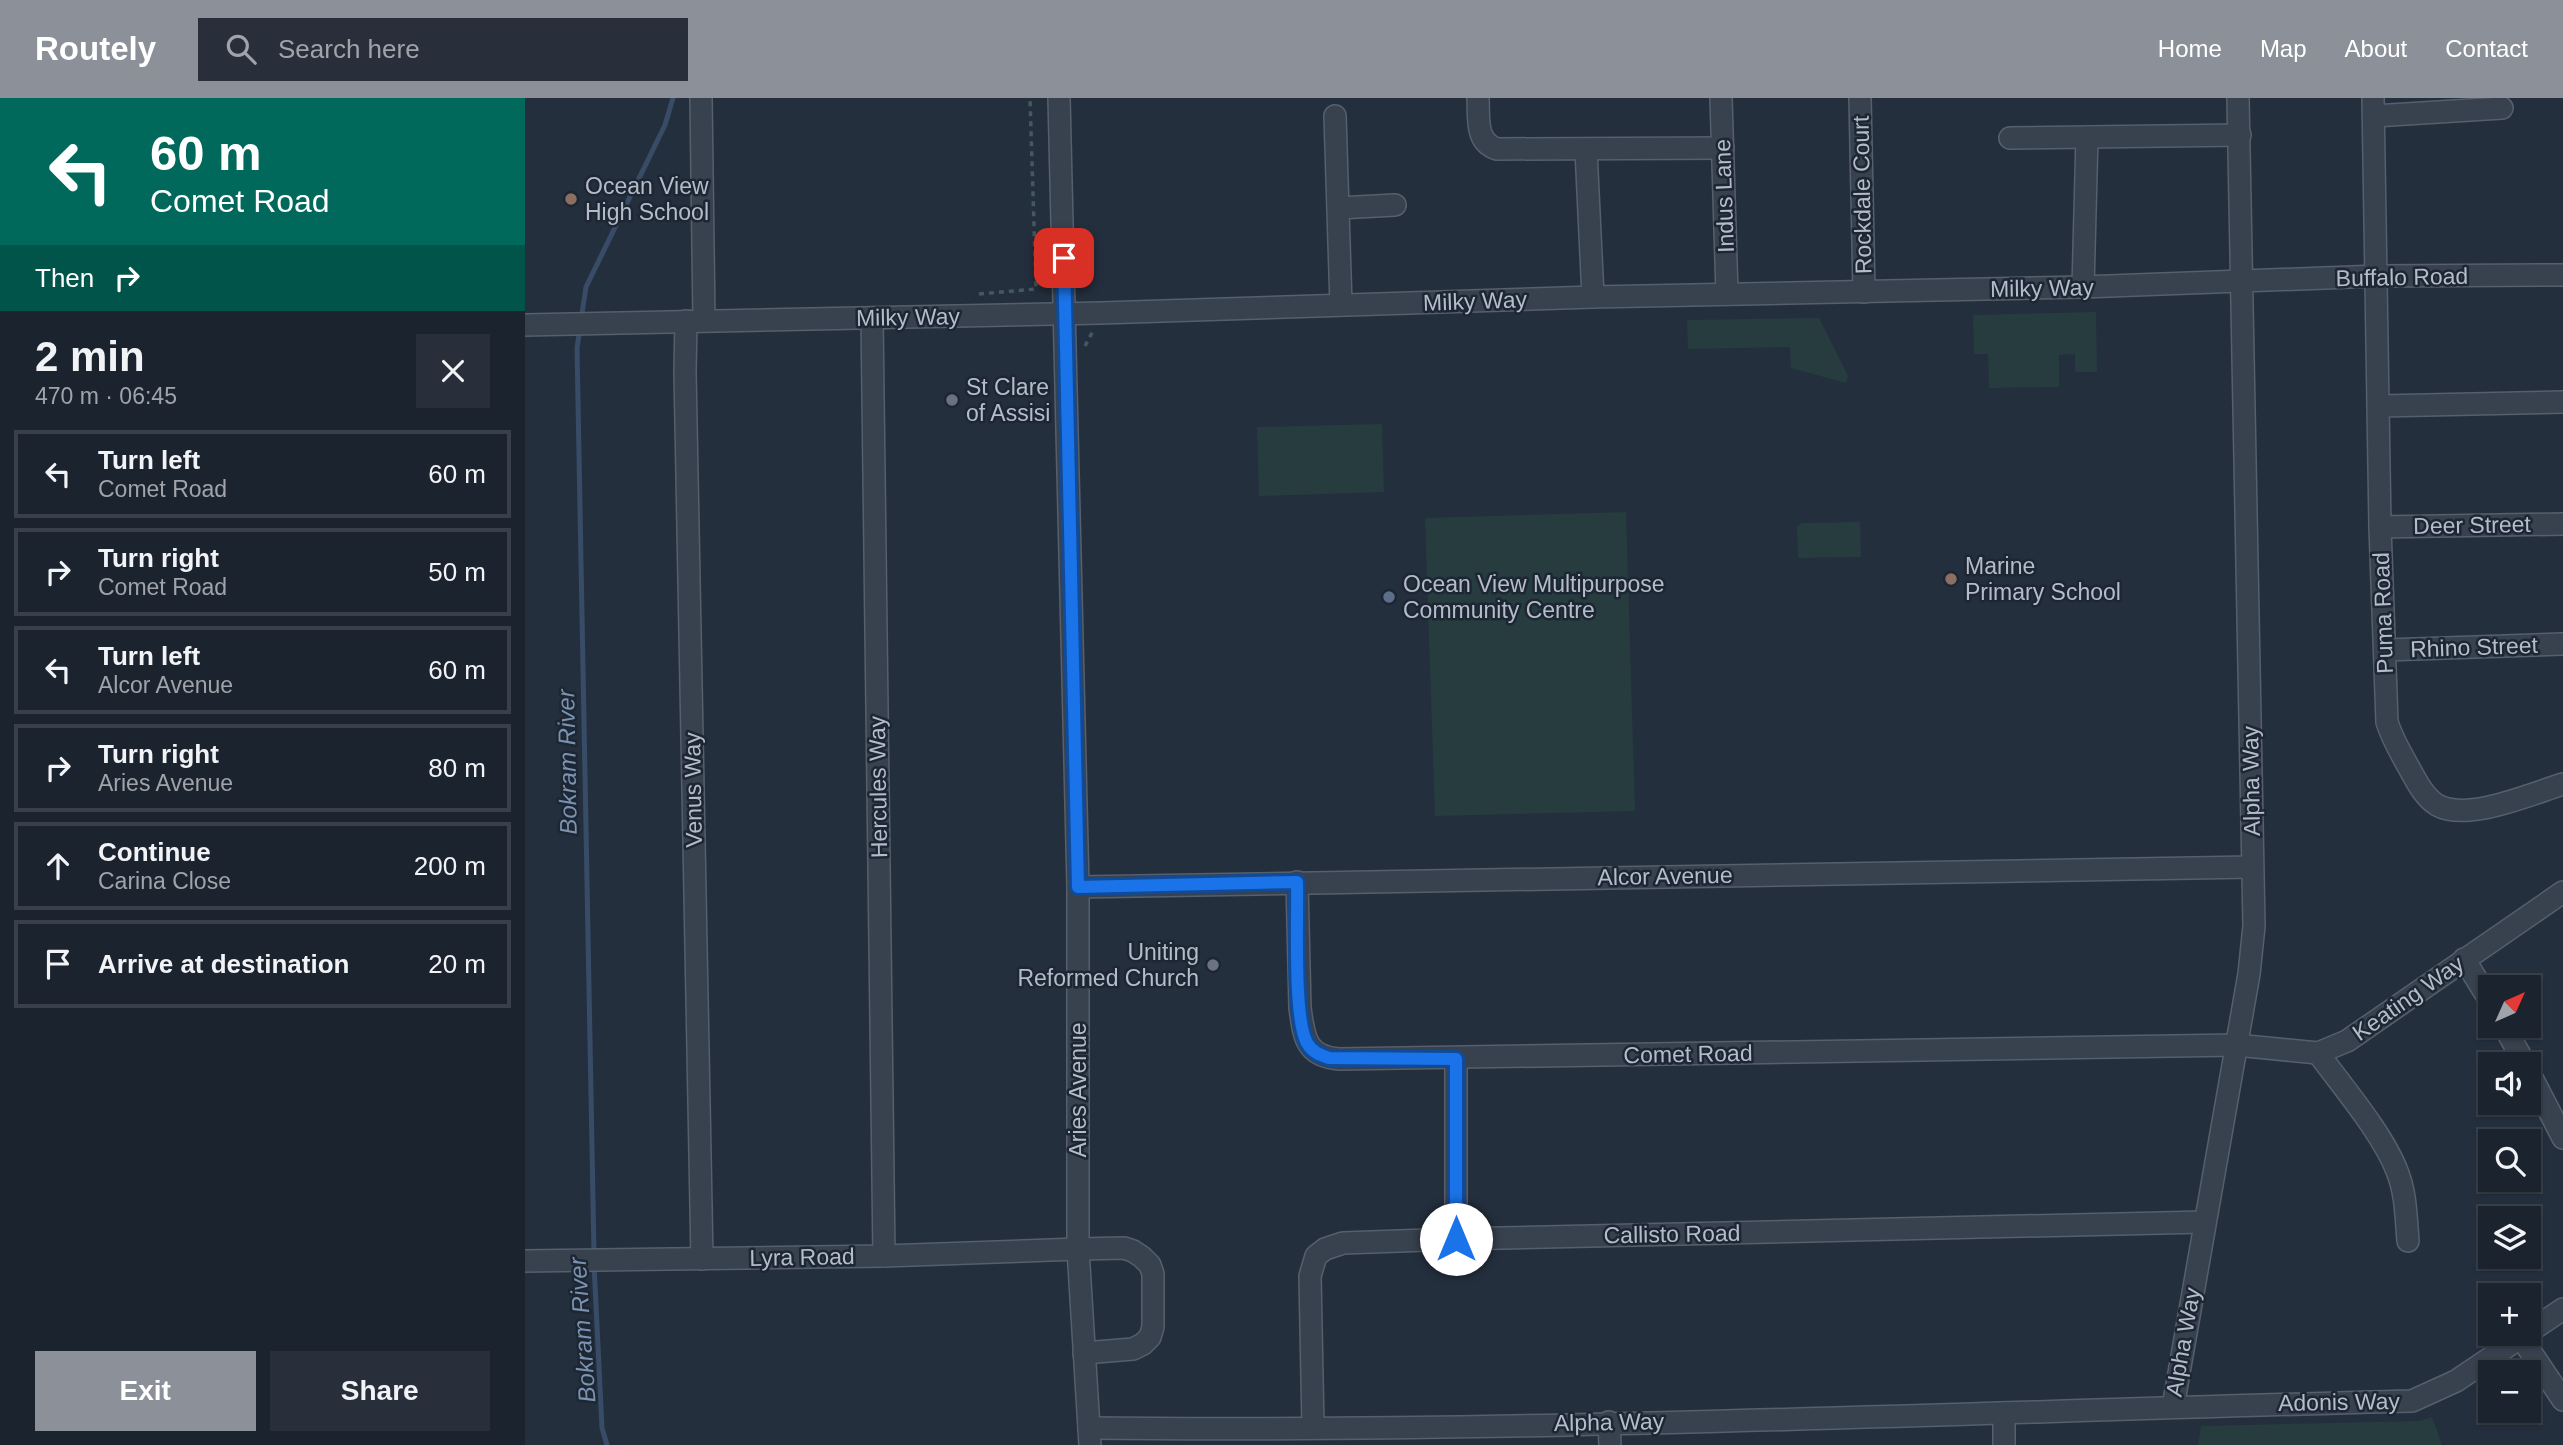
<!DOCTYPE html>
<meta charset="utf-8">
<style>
:root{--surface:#1b232e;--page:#282f3a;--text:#f1f3f6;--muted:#a0a4aa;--line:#39404a;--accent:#8c9099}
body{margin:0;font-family:Arial,sans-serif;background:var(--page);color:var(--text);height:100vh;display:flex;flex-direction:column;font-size:26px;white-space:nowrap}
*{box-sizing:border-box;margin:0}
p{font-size:23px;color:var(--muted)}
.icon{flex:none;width:38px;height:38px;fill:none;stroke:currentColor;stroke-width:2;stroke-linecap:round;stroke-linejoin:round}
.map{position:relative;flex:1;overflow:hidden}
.sheet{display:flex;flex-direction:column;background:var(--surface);width:525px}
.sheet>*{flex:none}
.top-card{background:#00695c;color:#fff;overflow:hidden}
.needle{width:46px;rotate:45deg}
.buttons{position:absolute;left:1953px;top:877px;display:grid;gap:14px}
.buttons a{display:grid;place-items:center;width:63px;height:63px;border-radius:0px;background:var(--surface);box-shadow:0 2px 5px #0004,0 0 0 2px var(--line);font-size:35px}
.pin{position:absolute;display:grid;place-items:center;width:60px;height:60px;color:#fff;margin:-30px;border-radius:14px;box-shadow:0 4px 10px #0006}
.me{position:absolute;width:77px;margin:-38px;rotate:0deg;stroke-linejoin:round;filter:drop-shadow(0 0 5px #0008)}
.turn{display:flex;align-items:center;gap:24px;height:147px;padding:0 35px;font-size:32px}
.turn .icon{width:91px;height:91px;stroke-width:2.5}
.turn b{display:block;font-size:49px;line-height:60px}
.then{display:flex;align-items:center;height:66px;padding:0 35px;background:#0003;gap:14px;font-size:26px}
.round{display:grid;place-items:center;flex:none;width:74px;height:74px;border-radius:0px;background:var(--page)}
.head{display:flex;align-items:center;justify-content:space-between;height:119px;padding:0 35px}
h1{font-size:42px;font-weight:700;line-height:52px}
.primary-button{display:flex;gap:14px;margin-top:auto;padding:14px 35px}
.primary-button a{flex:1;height:80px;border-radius:0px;background:var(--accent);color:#fff;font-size:28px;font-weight:700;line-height:80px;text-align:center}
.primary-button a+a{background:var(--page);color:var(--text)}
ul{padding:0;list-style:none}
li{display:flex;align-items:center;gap:21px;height:88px;margin:0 14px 10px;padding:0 21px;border:4px solid var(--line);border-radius:0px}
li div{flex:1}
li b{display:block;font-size:26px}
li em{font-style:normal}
header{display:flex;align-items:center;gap:42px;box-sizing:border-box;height:98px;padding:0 35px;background:var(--accent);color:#fff}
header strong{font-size:33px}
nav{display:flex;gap:38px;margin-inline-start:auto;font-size:24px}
.search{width:490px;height:63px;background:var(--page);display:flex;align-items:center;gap:18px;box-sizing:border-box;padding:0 24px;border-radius:0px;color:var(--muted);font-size:26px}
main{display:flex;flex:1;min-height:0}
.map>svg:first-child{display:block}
.green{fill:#263c3f}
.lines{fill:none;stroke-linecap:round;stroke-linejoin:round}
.stream{stroke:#394c67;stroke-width:5}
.minor-casing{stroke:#565f6c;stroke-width:24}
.path{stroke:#44595c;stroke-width:3.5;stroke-dasharray:5 5;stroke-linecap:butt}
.minor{stroke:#38414e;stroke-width:21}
.route-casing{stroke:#114b97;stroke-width:18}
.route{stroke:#1a73e8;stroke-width:12}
.education-dot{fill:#8d6e63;stroke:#1d2633;stroke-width:2.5}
.worship-dot{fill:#6b7280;stroke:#1d2633;stroke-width:2.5}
.service-dot{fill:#5c6f8a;stroke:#1d2633;stroke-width:2.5}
.labels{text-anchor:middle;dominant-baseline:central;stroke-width:5;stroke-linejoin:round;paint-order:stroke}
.poi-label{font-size:23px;fill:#b4bcc9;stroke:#1d2633;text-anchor:start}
.street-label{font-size:23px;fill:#b4bcc9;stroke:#1d2633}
.water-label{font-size:24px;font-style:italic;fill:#7c92b1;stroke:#1d2633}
</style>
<header>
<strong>Routely</strong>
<div class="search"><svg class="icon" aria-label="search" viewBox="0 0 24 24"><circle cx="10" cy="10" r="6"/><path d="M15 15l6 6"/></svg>Search here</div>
<nav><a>Home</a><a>Map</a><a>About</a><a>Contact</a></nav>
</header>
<main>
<section class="sheet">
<div class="top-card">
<div class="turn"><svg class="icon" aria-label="left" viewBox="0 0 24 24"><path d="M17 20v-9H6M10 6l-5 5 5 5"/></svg><div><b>60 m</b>Comet Road</div></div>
<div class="then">Then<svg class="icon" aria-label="right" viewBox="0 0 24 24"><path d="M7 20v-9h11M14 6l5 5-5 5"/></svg></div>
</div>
<div class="head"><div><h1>2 min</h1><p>470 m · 06:45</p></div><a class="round"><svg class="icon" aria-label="close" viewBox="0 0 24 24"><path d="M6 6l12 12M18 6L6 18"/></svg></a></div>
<ul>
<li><svg class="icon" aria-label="left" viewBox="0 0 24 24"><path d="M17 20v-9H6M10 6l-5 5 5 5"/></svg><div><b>Turn left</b><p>Comet Road</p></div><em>60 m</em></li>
<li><svg class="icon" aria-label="right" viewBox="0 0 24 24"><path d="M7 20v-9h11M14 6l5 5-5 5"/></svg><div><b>Turn right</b><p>Comet Road</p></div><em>50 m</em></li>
<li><svg class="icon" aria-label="left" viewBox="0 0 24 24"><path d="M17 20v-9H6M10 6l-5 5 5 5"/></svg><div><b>Turn left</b><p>Alcor Avenue</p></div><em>60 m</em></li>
<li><svg class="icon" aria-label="right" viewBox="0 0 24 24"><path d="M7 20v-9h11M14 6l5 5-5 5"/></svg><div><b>Turn right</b><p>Aries Avenue</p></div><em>80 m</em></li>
<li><svg class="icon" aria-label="ahead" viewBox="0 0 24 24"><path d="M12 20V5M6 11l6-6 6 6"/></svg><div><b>Continue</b><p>Carina Close</p></div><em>200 m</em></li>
<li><svg class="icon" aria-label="arrive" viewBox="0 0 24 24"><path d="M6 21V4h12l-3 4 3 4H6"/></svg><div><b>Arrive at destination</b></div><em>20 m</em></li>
</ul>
<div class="primary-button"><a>Exit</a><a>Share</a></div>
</section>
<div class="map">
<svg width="2038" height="1347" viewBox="0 0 2038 1347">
<rect width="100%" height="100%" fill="#242f3e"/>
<g class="green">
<polygon points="1571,214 1572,274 1550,274 1550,256 1534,257 1534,289 1464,290 1463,256 1449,256 1448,217"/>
<polygon points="1294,220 1323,278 1321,285 1266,270 1265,249 1163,251 1162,222"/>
<polygon points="857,326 859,394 734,398 732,329"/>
<polygon points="1101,414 1110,713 910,718 900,420"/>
<polygon points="1335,424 1336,459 1273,460 1272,428 1277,425"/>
<polygon points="1907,1319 1917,1347 1673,1347 1676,1328 1894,1323"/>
</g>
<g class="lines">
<g class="stream">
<polyline points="56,222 61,189 140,27 148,0"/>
<polyline points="55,231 52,250 69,1156"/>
<polyline points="69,1166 77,1330 82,1347"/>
</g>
<g class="minor-casing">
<g id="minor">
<polyline points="176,0 179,222"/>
<polyline points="534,0 553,789 553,1151 565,1347"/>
<path d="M953,0C954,20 950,44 972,51L1198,50"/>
<polyline points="1196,0 1202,196"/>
<polyline points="1335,0 1339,194"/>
<path d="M1848,0L1855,429L1862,624C1867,640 1875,654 1883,668C1891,682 1898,698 1912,707C1942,724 2006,696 2038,686"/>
<polyline points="810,18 816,207"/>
<polyline points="1849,18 1977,10"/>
<polyline points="1485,40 1715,37"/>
<polyline points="1061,52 1068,199"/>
<polyline points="814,110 870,107"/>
<polyline points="1558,189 1562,39"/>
<polyline points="347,220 359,1158"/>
<polyline points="161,223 160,273 177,1161"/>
<polyline points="0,227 576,215 1068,199 1558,189 1852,178 2038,177"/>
<polyline points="1855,308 2038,304"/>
<polyline points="1855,429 2038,426"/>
<polyline points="1860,552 2038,546"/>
<path d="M772,784L775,910C779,938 780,959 815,961L1711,947L1793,955L1822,943L2038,794"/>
<polyline points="553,789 1727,769"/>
<polyline points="1939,861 1965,903"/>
<polyline points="1979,928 2000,966"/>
<path d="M1793,955C1817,988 1858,1036 1872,1073C1881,1095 1881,1119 1883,1143"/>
<polyline points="931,961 931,1141"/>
<polyline points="2004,974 2038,1040"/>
<polyline points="0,1163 359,1158 553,1151 599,1150 608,1153 617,1159 625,1167 628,1176 628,1229 625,1239 618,1246 608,1251 559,1255"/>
<polyline points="1997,1241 2038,1302"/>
<polyline points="1648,1309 1724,876 1729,828 1713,0"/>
<polyline points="1479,1315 1479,1347"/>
<polyline points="1084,1324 1085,1347"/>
<path d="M564,1330C1005,1335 1446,1314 1887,1303L1931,1283L2038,1211"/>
<polyline points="788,1330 785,1178 791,1158 800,1151 818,1145 931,1141 1679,1124"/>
</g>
</g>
<g class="path">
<polyline points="454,196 511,191 505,0"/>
<polyline points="560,248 568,233"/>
</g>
<use href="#minor" class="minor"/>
</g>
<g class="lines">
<g class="route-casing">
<path id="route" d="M539,160L553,789L772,784C773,818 768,920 782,945C787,954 795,957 804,960L931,961V1141"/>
</g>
<use href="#route" class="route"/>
</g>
<g class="education-dot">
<circle cx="46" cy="101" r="7"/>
<circle cx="1426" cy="481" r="7"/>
</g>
<g class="worship-dot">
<circle cx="427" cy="302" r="7"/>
<circle cx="688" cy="867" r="7"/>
</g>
<circle class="service-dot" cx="864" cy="499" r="7"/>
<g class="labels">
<g class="poi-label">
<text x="60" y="88">Ocean View<tspan x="60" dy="26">High School</tspan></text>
<text x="441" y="289">St Clare<tspan x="441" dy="26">of Assisi</tspan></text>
<text x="1440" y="468">Marine<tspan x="1440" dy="26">Primary School</tspan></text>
<text x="878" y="486">Ocean View Multipurpose<tspan x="878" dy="26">Community Centre</tspan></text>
<text x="674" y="854" text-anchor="end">Uniting<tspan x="674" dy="26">Reformed Church</tspan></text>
</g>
<g class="street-label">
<text transform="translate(1337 97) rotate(-91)">Rockdale Court</text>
<text transform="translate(1199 98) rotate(-92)">Indus Lane</text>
<text transform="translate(1877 179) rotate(-1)">Buffalo Road</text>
<text transform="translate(1517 190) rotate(-1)">Milky Way</text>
<text transform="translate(950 203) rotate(-2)">Milky Way</text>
<text transform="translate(383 219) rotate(-1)">Milky Way</text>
<text transform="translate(1947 427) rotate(-1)">Deer Street</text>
<text transform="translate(1858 515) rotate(-92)">Puma Road</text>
<text transform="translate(1949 549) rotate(-2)">Rhino Street</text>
<text transform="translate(1726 683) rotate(-91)">Alpha Way</text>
<text transform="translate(353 689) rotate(-91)">Hercules Way</text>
<text transform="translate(168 692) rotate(-91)">Venus Way</text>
<text transform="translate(1140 778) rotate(-1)">Alcor Avenue</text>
<text transform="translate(1883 900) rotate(-35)">Keating Way</text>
<text transform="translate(1163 956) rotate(-1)">Comet Road</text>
<text transform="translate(553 992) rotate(-90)">Aries Avenue</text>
<text transform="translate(1147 1136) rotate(-1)">Callisto Road</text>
<text transform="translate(277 1159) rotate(-1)">Lyra Road</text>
<text transform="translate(1658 1244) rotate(-80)">Alpha Way</text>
<text transform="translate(1814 1304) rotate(-1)">Adonis Way</text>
<text transform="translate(1084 1324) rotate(-1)">Alpha Way</text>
</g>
<g class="water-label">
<text transform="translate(42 664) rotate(-91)">Bokram River</text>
<text transform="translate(57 1232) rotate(-94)">Bokram River</text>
</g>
</g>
</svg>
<div class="buttons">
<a><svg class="needle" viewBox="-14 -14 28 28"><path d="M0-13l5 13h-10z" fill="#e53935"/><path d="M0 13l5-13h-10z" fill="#a0a4aa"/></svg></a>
<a><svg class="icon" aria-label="sound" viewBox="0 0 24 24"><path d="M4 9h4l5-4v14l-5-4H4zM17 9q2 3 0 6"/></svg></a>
<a><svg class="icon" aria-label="search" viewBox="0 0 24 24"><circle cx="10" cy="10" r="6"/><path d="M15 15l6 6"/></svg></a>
<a><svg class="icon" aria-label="layers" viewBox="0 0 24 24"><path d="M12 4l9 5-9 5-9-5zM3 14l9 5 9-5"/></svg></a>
<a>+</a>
<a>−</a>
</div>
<div class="pin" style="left:539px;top:160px;background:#d93025"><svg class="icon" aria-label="arrive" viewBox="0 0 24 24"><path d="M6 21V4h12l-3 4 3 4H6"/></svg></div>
<svg class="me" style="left:931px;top:1141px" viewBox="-20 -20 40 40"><circle r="19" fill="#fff"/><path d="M0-13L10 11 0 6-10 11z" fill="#1a73e8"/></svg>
</div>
</main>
